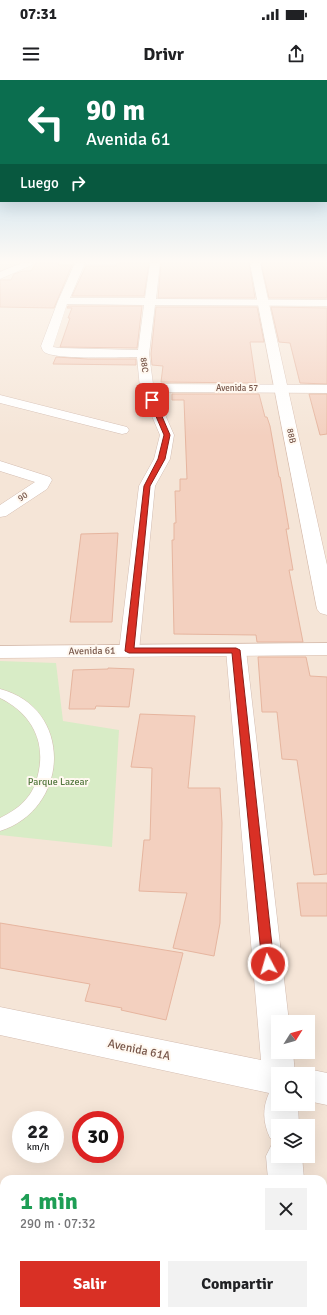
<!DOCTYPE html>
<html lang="es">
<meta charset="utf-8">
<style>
:root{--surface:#fff;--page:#f2f2f2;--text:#202124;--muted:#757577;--accent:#d93025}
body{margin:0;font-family:Signika,sans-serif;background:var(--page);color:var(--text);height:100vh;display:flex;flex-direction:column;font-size:15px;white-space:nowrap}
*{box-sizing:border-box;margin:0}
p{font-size:13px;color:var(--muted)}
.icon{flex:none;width:22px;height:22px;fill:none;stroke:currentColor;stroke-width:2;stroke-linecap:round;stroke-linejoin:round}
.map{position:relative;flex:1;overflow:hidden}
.drawer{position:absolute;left:0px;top:1095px;width:327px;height:140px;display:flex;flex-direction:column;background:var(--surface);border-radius:12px 12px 0 0;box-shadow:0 4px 16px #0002}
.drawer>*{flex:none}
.top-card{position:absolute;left:0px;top:0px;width:327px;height:122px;box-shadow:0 4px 16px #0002;background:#0b6e4f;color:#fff;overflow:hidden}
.needle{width:26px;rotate:53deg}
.buttons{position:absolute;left:271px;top:935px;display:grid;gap:8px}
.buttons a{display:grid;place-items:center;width:44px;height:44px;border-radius:0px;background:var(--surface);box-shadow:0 4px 16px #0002;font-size:20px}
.speed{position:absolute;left:12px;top:1031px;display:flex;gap:8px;font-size:20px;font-weight:700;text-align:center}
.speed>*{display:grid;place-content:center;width:52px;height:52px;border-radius:50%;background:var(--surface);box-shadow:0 4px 16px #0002;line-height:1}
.speed small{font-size:10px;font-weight:400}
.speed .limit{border:6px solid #d22;background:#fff;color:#111}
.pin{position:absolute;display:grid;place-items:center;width:34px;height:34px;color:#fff;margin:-17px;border-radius:8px;box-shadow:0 2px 6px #0006}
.me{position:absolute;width:44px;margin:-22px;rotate:354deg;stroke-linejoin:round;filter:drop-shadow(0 0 3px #0008)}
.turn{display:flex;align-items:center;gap:14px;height:84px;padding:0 20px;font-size:18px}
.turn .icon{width:52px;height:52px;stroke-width:2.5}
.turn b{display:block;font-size:28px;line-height:34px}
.then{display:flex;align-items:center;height:38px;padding:0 20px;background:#0003;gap:8px;font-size:15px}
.round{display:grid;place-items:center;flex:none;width:42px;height:42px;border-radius:0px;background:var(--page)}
.overview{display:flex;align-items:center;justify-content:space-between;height:68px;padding:0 20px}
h1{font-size:24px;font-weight:700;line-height:30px;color:#1e9e55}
.action{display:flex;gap:8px;margin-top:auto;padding:8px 20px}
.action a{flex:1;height:46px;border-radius:0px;background:var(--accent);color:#fff;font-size:16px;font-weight:700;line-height:46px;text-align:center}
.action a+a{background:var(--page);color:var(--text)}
.status{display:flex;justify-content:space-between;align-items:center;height:28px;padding:0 20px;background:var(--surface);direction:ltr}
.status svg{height:11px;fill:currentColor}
header{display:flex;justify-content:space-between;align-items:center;height:52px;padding:0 20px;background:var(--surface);font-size:18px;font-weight:700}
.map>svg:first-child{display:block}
.residential{fill:#f5e5d7;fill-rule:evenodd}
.green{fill:#d8ecc6}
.building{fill:#f3d0bf;stroke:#e6b59f}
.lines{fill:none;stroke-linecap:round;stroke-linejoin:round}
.lane-casing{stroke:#d3bcb0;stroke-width:1}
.street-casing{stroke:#d3bcb0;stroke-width:1}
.secondary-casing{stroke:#d6bcad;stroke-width:1}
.lane{fill:#fff;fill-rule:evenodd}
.street{fill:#fff;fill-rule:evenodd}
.secondary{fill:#fff;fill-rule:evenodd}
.route{fill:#d93025;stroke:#8d1f18}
.labels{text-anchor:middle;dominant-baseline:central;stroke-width:4;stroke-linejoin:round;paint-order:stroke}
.far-street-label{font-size:9px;fill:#79584b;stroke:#fff8f0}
.street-label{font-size:10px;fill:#79584b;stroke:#fff8f0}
.park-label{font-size:10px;fill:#557940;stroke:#fff8f0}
.near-street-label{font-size:12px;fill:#79584b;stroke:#fff8f0}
</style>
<div class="status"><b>07:31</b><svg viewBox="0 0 49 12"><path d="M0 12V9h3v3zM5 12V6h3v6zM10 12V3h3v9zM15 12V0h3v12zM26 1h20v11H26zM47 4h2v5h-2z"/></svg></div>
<header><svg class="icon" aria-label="menu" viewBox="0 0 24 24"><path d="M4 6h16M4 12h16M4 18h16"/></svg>Drivr<svg class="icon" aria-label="share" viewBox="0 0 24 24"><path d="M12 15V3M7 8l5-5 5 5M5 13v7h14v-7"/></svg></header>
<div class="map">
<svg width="327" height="1235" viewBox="0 0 327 1235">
<rect width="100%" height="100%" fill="#fdf3e9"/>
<path class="residential" d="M0,183H327V1235H0ZM278,942H308V972H278ZM278,994H308V1024H278ZM21,1040H55V1074H21ZM81,1040H115V1074H81ZM278,1046H308V1076H278ZM4,1099H323V1231H4Z"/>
<polygon class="green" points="0,581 56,583 63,641 119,650 112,767 0,755"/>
<g class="building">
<polygon points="36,183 59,183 58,185 72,185 54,228 0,227 0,200 11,200 14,194 23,191 31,191"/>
<polygon points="117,183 149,183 144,216 72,216 86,186 116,186"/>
<polygon points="161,183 249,183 255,218 158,218"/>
<polygon points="261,183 327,183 327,218 269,218"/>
<polygon points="68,226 142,226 137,268 60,267 70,238 68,238 72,228 67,228"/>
<polygon points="156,227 257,227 264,262 250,262 256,303 161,302 163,286 152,285 151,274"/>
<polygon points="271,227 327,228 327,304 300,303 290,263 279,262"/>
<polygon points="56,277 88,279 136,279 136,285 53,284"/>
<polygon points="172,314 259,314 265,337 267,337 270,346 279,397 280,397 289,449 286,449 293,490 289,490 303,562 257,562 256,555 174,554 172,460 174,460 174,443 176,443 175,411 180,411 180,399 187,399 184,320 172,320"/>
<polygon points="309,314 327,314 327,354 320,355"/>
<polygon points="118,453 112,542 70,542 81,454"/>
<polygon points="258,577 306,577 310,596 327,597 327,794 314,795 297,680 282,679 277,632 262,632"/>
<polygon points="108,588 134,589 129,627 96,626 95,629 69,629 73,590 108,589"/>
<polygon points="140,634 195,636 188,708 220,708 222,743 220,843 214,876 173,868 187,813 139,811 144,760 150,760 152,688 131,687"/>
<polygon points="297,803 327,803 327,836 301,836"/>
<polygon points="0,843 183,873 166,940 121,930 122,928 85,921 90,904 0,888"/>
</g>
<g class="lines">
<g class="lane-casing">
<path id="lane" d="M0,609C74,628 70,729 0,751V738C10,733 20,727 27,718C34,710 37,700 39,690C45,658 29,632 0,618Z"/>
</g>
<g class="street-casing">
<g id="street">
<polygon points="22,183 34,183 32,185 0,199 0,192"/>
<path d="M75,183H85L70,218H145L150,183H160L156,219L327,220V226L155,225L149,274L153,304L327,305V313L155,312L174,355L170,379L155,406L139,571L136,575L129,577L122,575L119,571L139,406L154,379L160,355L140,308L137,277C120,277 55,280 44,272C42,270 42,268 41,266L58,221ZM67,224L144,225L138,270L59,268L53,267Z"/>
<polygon points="0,315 127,347 129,350 127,353 122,354 0,323"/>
<polygon points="0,381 50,397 52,400 47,409 6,436 0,437 0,425 35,402 0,391"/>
<path d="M236,564L243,566L246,570L289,942H278V972H293L295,994H278V1024H298L299,1046H278V1076H302L304,1099H268L266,1076L272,1064L277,1061L270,1058C263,1043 262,1029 269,1013L0,955V927L261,980L226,570L229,566Z"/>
<polygon points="308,989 327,993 327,1025 308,1021 308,994 296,994"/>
<polygon points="0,1196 4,1197 4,1231 18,1231 8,1235 0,1235"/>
<polygon points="42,1231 96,1231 98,1235 44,1235"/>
<polygon points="273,1231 313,1231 314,1235 274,1235"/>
</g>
</g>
<g class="secondary-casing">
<g id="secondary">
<polygon points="250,183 260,183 327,485 327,535 320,533 317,529"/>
<polygon points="327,563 327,575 0,578 0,566"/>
</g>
</g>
<use href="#lane" class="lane"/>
<use href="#street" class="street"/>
<use href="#secondary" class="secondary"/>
</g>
<linearGradient id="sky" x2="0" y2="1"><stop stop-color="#96c8e8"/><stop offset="0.51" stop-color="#fefaf5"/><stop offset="1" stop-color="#fefaf5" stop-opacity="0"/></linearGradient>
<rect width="327" height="356" fill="url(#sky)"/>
<polygon class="route" points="152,318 155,320 170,355 165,379 150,406 134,568 236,568 240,570 274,884 272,888 268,889 264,888 262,884 232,573 129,573 125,571 144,406 158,379 164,355 149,320"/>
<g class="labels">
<g class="far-street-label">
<text transform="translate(144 285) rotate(83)">88C</text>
<text x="237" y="308">Avenida 57</text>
<text transform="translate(291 356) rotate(78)">88B</text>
<text transform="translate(23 417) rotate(-33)">90</text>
</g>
<g class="street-label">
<text transform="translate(92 571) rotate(-1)">Avenida 61</text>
</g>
<g class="park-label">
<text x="58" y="702">Parque Lazear</text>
</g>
<g class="near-street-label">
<text transform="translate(139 970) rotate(12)">Avenida 61A</text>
</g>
</g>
</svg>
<div class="buttons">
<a><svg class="needle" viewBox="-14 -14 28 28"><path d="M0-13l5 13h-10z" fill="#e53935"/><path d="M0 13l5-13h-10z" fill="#757577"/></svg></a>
<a><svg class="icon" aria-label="search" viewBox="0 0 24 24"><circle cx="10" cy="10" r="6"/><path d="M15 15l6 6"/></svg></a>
<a><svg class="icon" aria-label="layers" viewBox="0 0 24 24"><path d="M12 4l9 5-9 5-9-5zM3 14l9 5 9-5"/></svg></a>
</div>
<div class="speed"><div>22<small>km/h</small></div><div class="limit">30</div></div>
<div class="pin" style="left:152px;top:320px;background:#d93025"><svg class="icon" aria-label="arrive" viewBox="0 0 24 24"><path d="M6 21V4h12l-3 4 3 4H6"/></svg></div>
<svg class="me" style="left:268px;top:884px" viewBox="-20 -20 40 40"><circle r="17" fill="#d93025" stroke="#fff" stroke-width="3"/><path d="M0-11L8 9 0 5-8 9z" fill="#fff"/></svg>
<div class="top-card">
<div class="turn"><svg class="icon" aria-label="left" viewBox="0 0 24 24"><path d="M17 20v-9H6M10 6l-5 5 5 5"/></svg><div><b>90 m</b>Avenida 61</div></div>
<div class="then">Luego<svg class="icon" aria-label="right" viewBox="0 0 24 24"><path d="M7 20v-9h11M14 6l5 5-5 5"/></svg></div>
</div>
<section class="drawer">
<div class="overview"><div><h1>1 min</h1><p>290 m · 07:32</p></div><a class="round"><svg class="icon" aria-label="close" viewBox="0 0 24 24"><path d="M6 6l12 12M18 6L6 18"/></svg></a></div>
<div class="action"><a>Salir</a><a>Compartir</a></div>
</section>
</div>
